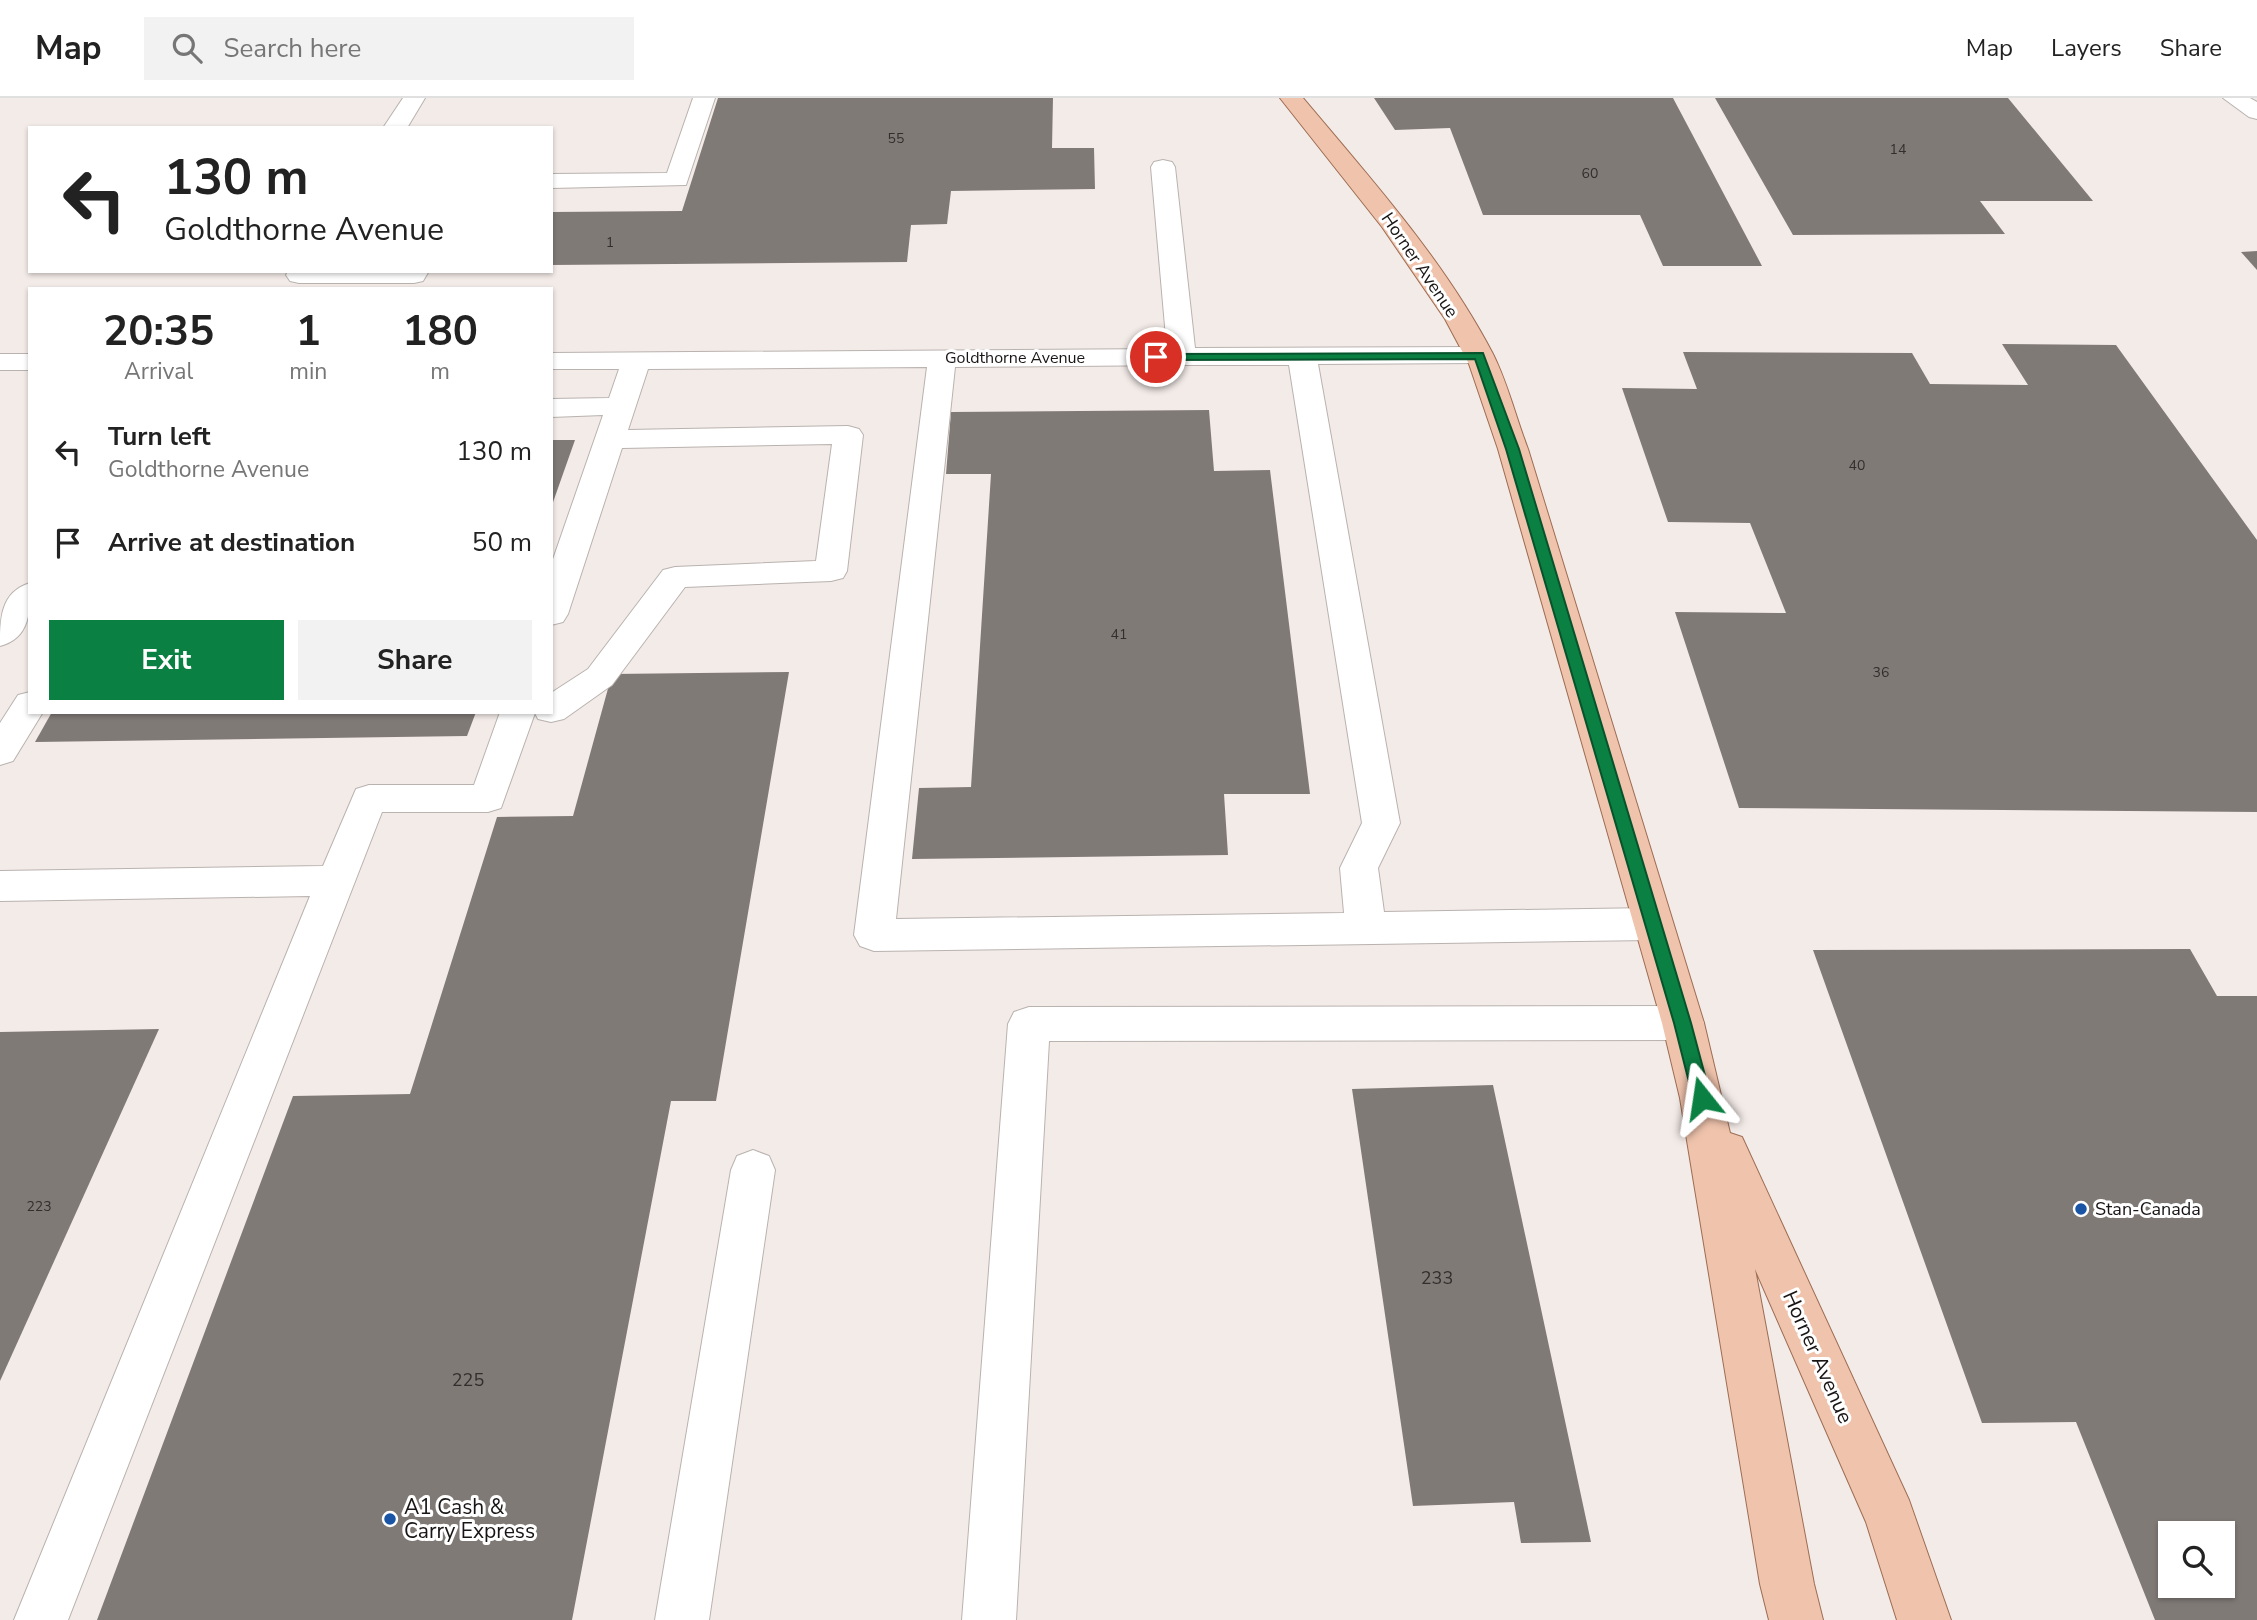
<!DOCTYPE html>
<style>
:root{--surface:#fff;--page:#f2f2f2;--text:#222;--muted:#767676;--line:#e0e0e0;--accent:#0b8043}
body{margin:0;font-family:"Nunito Sans",sans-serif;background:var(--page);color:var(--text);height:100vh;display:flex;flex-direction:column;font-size:26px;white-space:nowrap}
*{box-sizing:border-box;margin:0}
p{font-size:23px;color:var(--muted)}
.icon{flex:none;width:38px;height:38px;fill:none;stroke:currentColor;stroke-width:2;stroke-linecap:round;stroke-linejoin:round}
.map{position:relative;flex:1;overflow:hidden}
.panel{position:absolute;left:28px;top:189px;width:525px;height:427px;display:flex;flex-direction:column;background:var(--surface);border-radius:0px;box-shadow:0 2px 5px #0004}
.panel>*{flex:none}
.top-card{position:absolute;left:28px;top:28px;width:525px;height:147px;border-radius:0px;box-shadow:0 2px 5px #0004;background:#fff;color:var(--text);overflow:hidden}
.tools{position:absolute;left:2158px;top:1423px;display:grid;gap:14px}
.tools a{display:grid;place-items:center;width:77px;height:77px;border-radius:0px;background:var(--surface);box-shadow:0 2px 5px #0004;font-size:35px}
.pin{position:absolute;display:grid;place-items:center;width:60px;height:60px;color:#fff;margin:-30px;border:4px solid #fff;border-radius:50%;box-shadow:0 2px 7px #0007}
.me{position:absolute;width:77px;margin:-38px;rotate:345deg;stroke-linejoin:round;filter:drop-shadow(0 0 5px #0008)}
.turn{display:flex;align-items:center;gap:24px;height:147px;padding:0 21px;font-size:32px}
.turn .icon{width:91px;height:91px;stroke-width:2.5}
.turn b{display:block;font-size:49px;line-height:60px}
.eta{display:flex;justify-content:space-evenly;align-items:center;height:119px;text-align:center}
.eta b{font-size:42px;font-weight:700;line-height:49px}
.action{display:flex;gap:14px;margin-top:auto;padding:14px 21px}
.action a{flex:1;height:80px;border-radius:0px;background:var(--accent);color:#fff;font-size:28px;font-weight:700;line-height:80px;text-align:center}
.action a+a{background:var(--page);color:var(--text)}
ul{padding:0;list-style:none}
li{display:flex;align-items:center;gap:21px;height:91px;padding:0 21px}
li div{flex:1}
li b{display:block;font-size:26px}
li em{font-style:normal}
header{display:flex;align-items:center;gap:42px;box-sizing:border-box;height:98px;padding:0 35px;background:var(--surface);border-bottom:2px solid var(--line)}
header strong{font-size:33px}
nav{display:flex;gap:38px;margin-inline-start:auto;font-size:24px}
.search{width:490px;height:63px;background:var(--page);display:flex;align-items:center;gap:18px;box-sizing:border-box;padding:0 24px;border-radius:0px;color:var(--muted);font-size:26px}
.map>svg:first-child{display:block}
.building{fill:#807a77;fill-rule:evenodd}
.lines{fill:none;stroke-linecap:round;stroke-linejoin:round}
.minor-casing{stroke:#b9b2af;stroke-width:2}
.major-casing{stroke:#9d6c52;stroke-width:2}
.minor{fill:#fff;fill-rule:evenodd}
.major{fill:#efc3ac;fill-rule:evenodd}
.route{fill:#0b8043;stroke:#07532c;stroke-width:2}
.poi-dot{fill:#1954a5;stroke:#fff;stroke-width:2.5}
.labels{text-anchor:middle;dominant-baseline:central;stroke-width:6;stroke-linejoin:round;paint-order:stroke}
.number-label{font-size:14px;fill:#322e2d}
.far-street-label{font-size:16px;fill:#181514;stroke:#fff}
.street-label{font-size:18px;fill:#181514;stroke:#fff}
.poi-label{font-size:18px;fill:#181514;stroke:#fff;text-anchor:start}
.near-number-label{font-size:18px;fill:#322e2d}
.near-street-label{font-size:21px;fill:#181514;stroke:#fff}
.near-poi-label{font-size:21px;fill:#181514;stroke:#fff;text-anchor:start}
</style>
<header>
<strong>Map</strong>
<div class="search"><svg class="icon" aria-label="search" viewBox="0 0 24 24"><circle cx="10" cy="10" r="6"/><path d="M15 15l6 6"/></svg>Search here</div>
<nav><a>Map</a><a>Layers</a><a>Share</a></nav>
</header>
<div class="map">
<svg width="2257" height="1522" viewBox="0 0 2257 1522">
<rect width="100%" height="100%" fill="#f3ebe8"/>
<g class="building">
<polygon points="718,0 1053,0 1052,50 1094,50 1095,91 951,93 947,126 911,127 907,164 551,167 551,114 682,113"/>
<polygon points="1374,0 1673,0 1762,168 1663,168 1640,117 1483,117 1450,30 1395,32"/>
<polygon points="1715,0 2008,0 2093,103 1980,103 2005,136 1793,137"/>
<polygon points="2257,153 2257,172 2241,154"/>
<polygon points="2002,246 2116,247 2257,442 2257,714 1739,710 1675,514 1786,515 1750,425 1668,424 1622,290 1697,291 1683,254 1912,255 1930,286 2028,287"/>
<polygon points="1209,312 1214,373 1270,372 1310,696 1224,696 1228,757 912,761 919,690 971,689 991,376 946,376 951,314"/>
<polygon points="551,342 575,342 552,407 551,407"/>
<polygon points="789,574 716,1003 671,1003 572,1522 97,1522 293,998 410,996 497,719 573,718 612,576"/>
<polygon points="52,614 476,614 467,638 35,644"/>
<path d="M2190,851L2217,898H2257V1522H2155L2076,1324L1982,1325L1813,852ZM2170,1435H2222V1488H2170Z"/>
<polygon points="159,931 0,1283 0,934"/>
<polygon points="1493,987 1591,1444 1521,1445 1514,1404 1413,1408 1352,991"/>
</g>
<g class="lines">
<g class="minor-casing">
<g id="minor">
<polygon points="403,0 425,0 407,30 383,30"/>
<polygon points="693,0 715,0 686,87 551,90 551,76 667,75"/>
<polygon points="2223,0 2250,0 2257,4 2257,21 2249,19"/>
<path d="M1163,62L1172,64L1175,69L1195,250L1479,249L1489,251L1493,257L1489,263L1479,265L1318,266L1400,725L1378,770L1384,814L1651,810L1665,815L1671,826L1665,837L1651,842L874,853L860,848L854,837L927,269L648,271L628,332L848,328L859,331L863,337L847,473L843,480L831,483L685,489L612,587L564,621L551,624L538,621L535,615L501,710L488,714H382L68,1522H14L310,798L0,803V773L323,768L356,691L369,687H474L500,614H551V595L588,571L663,472L675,469L816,463L832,346L622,350L568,516L563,524L551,527V467L603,317L551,319V301L609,300L619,271H551V255L1167,251L1151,69L1154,64ZM1182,267H1289L1362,725L1340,770L1344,815L896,821L955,269Z"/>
<polygon points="288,173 429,173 423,183 414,185 299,185 290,183 286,177"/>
<rect x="0" y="256" width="30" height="16"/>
<path d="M30,485C30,512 31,540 0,548C0,522 0,494 30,485Z"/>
<polygon points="30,594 30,614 43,614 13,663 0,667 0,625 18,597"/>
<polygon points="1683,908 1698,913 1704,925 1698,937 1683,942 1049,943 1016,1522 962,1522 1008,926 1014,914 1029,909"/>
<polygon points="753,1052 769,1058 775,1072 709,1522 655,1522 731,1072 737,1058"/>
</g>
</g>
<g class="major-casing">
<path id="major" d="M1280,0H1303C1371,81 1444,162 1493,256C1508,286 1516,320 1528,351L1704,925L1730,1035L1742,1039L1909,1402L1951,1522H1897L1866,1424L1755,1171L1814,1486L1823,1522H1769L1760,1486L1680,1000L1662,925L1498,351L1469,266L1445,221L1382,129Z"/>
</g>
<use href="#minor" class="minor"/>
<use href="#major" class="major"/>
</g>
<polygon class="route" points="1483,255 1519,351 1691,925 1711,1000 1709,1006 1702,1008 1696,1006 1693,1000 1674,925 1506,351 1475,261 1156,262 1150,259 1156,256"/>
<g class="poi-dot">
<circle cx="2081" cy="1111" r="7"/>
<circle cx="390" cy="1421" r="7"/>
</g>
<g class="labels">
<g class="number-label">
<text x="896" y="40">55</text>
<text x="1898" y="51">14</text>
<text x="1590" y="75">60</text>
<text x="610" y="144">1</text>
<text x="1857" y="367">40</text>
<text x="1119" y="536">41</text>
<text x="1881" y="574">36</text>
<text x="39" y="1108">223</text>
</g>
<g class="far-street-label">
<text x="1015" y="260">Goldthorne Avenue</text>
</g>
<g class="street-label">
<text transform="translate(1420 167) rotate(56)">Horner Avenue</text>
</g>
<g class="poi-label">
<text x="2095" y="1111">Stan-Canada</text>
</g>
<g class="near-number-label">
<text x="1437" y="1180">233</text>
<text x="468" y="1282">225</text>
</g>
<g class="near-street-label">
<text transform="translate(1818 1259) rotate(66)">Horner Avenue</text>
</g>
<g class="near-poi-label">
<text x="404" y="1409">A1 Cash &amp;<tspan x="404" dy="24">Carry Express</tspan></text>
</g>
</g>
</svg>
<div class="tools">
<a><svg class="icon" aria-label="search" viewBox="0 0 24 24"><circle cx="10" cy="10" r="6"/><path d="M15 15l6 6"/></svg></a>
</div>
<div class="pin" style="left:1156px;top:259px;background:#d93025"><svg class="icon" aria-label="arrive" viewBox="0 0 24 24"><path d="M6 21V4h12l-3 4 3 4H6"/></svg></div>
<svg class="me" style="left:1702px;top:1000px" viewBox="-20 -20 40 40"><path d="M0-17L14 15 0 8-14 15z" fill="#0b8043" stroke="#fff" stroke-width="4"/></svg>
<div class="top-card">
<div class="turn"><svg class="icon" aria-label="left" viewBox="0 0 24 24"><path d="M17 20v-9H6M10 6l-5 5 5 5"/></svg><div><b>130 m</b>Goldthorne Avenue</div></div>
</div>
<section class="panel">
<div class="eta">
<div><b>20:35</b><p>Arrival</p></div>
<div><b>1</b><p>min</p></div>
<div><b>180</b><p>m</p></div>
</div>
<ul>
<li><svg class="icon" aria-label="left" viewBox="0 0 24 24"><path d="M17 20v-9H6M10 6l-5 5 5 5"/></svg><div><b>Turn left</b><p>Goldthorne Avenue</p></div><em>130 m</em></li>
<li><svg class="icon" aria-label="arrive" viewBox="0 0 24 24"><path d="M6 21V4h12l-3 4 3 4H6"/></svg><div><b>Arrive at destination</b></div><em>50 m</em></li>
</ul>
<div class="action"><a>Exit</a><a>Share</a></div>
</section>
</div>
